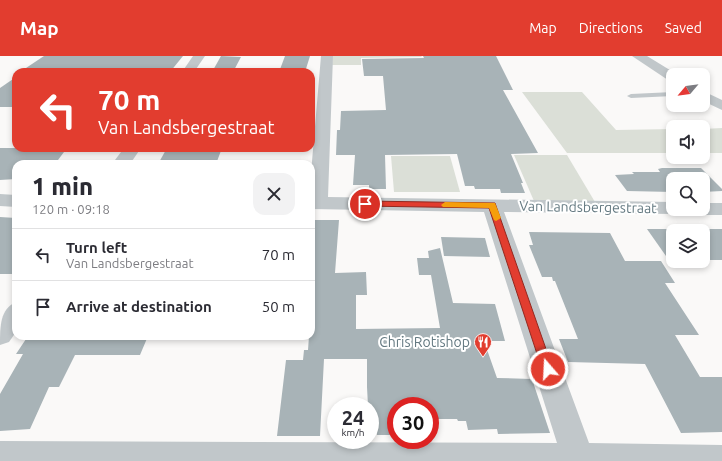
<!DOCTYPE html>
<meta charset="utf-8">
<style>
:root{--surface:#fff;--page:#f2f2f3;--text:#2b2b33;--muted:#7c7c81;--line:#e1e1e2;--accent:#e23d2f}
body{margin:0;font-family:Ubuntu,sans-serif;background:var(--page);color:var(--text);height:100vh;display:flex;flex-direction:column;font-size:15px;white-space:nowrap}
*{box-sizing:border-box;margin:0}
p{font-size:13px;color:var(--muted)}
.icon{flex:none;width:22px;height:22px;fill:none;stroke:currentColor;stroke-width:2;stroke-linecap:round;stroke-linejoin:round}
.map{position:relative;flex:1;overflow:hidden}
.side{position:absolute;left:12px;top:104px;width:303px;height:180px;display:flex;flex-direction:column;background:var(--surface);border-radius:12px;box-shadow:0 2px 6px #0003}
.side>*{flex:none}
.banner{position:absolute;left:12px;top:12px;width:303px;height:84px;border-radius:12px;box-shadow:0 2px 6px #0003;background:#e23d2f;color:#fff;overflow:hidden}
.needle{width:26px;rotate:241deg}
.tools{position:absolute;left:666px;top:12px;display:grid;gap:8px}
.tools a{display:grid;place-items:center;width:44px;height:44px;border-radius:8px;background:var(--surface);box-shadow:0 2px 6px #0003;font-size:20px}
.speed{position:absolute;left:327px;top:341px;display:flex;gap:8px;font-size:20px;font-weight:700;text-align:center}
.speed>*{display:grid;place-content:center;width:52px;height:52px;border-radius:50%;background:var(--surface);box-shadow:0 2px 6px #0003;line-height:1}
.speed small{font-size:10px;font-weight:400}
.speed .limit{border:6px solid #d22;background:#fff;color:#111}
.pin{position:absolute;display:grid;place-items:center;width:34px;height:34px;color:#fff;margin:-17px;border:2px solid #fff;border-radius:50%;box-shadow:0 1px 4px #0007}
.me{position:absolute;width:44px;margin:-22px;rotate:341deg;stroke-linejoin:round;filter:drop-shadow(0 0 3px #0008)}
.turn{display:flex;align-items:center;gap:14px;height:84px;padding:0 20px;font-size:18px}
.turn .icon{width:52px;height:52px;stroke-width:2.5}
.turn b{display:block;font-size:28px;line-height:34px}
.round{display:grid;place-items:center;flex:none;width:42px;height:42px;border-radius:12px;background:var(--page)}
.head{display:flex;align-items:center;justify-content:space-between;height:68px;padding:0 20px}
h1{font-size:24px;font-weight:800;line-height:30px}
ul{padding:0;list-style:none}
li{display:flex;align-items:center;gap:12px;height:52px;padding:0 20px;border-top:1px solid var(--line)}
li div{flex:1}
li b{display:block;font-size:15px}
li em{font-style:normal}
header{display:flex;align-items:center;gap:24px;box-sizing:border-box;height:56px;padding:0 20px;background:var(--accent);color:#fff}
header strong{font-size:19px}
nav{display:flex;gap:22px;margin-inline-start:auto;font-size:14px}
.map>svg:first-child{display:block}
.green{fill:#dbdfd7}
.building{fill:#a8b3b7}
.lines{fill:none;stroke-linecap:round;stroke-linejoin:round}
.lane{fill:#c1c7ca;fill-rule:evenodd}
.street{fill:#c1c7ca;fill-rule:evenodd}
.route{fill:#e23d2f;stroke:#93281f}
.slow{fill:#f59e0b}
.labels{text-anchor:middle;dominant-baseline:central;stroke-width:4;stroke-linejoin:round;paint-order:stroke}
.street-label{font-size:14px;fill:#657a82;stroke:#fff}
.poi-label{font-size:14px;fill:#657a82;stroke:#fff;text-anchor:end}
</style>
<header>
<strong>Map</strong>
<nav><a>Map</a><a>Directions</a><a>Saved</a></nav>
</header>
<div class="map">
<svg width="722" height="405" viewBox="0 0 722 405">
<rect width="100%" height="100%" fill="#faf9f8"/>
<g class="green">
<polygon points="333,0 421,0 422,1 361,2 361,9 332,9"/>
<polygon points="522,36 582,36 616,74 673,73 673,97 567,97"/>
<polygon points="722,72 722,97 703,97 703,73"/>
<polygon points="514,99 567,99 595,146 534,145"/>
<polygon points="391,100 450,100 460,136 394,136"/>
</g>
<g class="building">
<polygon points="44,0 183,0 170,16 20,16"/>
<polygon points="221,0 241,1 233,16 212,16"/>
<polygon points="285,0 310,0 305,16 279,16"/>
<polygon points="423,0 496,0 513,34 503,34 538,97 511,98 523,127 521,127 525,137 501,137 500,133 475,133 474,130 465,130 457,98 385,99 386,133 369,133 369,129 353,129 355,99 336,99 337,74 340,74 341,55 386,54 383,20 364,20 362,3 424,2"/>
<polygon points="16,21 16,51 0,51 0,32"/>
<polygon points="0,92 67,92 55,108 16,108 16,123 0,124"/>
<polygon points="167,92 222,92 216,108 158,108"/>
<polygon points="662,112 701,112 722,133 722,135 703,136 703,123 673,123 673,136 627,135 615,119 634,118 632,116 660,116 658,113"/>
<polygon points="0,161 16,162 16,218 0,218"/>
<polygon points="311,164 339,164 335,217 366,216 367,239 356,239 356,273 440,272 431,219 419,219 417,202 429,202 428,195 440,192 453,247 495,248 505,285 484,285 497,322 532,323 550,377 498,378 497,373 468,374 466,365 458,365 457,363 430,363 430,350 396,350 396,379 377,379 376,373 370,373 370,350 368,350 367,331 367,303 324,303 320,380 277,380 286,304 303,304 304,294 308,294 309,280 311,280"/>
<polygon points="647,173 673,173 673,210"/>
<polygon points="678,173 722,173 722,204 703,204 703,175 680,175"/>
<polygon points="529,176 610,177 625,205 661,205 675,227 665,227 699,279 675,279 700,321 722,321 722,376 681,377 645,308 568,306 559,283 578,283 555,225 553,225 552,221 542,221 529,189 533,189"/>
<polygon points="441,181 485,182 490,201 444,200"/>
<polygon points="28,280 148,280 140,299 75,299 59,331 49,331 30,373 0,375 0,338 23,298 16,298"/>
</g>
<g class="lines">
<polygon class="lane" points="673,36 673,40 631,42 627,40 631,38"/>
<g class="street">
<polygon points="193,0 205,0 194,16 182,16"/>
<polygon points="321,0 333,0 328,141 673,146 673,153 682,153 680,156 673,158 504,156 589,387 722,389 722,405 0,405 0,385 557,387 484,156 311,153 311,117"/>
<polygon points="632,0 647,0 678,19 673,19 673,25 668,24"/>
<polygon points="703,35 722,44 722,54 703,45"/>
<polygon points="124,92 141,92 130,108 112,108"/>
<polygon points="0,138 16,139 16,151 0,150"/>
<polygon points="703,147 722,147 722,159 703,159 696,157 693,153 703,153"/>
<path d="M16,246V276L9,286L0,289C0,270 0,253 16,246Z"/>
</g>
</g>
<polygon class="route" points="365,145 495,147 553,313 552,317 548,318 544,317 542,313 489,152 362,150 361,148"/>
<polygon class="slow" points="445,146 495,147 501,162 496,165 494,164 489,152 443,151 441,149"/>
<defs>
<g id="restaurant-pin" transform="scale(0.9)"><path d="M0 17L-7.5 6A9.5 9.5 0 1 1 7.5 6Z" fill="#e23d2f" stroke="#fff"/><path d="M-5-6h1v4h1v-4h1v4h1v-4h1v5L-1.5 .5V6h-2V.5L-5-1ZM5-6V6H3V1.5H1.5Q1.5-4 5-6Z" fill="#fff"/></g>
</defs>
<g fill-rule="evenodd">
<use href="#restaurant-pin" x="483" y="286"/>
</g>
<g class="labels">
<g class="street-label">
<text transform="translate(588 151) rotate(1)">Van Landsbergestraat</text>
</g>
<g class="poi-label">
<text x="470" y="286">Chris Rotishop</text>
</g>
</g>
</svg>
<div class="tools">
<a><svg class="needle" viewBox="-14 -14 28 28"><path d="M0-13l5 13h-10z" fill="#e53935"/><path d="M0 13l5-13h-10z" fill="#7c7c81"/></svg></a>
<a><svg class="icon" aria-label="sound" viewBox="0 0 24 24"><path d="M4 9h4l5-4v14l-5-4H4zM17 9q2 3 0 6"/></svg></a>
<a><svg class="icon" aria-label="search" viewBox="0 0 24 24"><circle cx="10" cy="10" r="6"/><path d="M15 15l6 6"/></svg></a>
<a><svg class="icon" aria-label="layers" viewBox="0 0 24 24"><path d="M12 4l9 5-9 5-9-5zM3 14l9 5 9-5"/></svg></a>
</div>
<div class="speed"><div>24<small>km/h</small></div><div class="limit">30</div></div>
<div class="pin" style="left:365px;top:148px;background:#d93025"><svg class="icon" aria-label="arrive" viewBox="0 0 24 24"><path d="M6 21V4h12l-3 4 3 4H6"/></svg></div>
<svg class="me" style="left:548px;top:313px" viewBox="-20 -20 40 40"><circle r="17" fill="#e23d2f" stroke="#fff" stroke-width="3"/><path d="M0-11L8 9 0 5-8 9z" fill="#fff"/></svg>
<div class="banner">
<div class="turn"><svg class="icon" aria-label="left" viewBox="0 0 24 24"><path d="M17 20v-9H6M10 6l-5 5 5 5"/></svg><div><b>70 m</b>Van Landsbergestraat</div></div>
</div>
<section class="side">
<div class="head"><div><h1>1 min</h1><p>120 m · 09:18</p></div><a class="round"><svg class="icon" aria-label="close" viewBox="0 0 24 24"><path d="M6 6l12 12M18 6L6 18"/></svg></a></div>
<ul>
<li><svg class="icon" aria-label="left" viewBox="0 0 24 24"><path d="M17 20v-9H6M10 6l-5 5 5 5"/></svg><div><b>Turn left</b><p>Van Landsbergestraat</p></div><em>70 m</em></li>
<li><svg class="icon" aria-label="arrive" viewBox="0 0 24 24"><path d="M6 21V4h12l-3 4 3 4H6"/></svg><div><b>Arrive at destination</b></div><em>50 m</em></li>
</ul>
</section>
</div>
